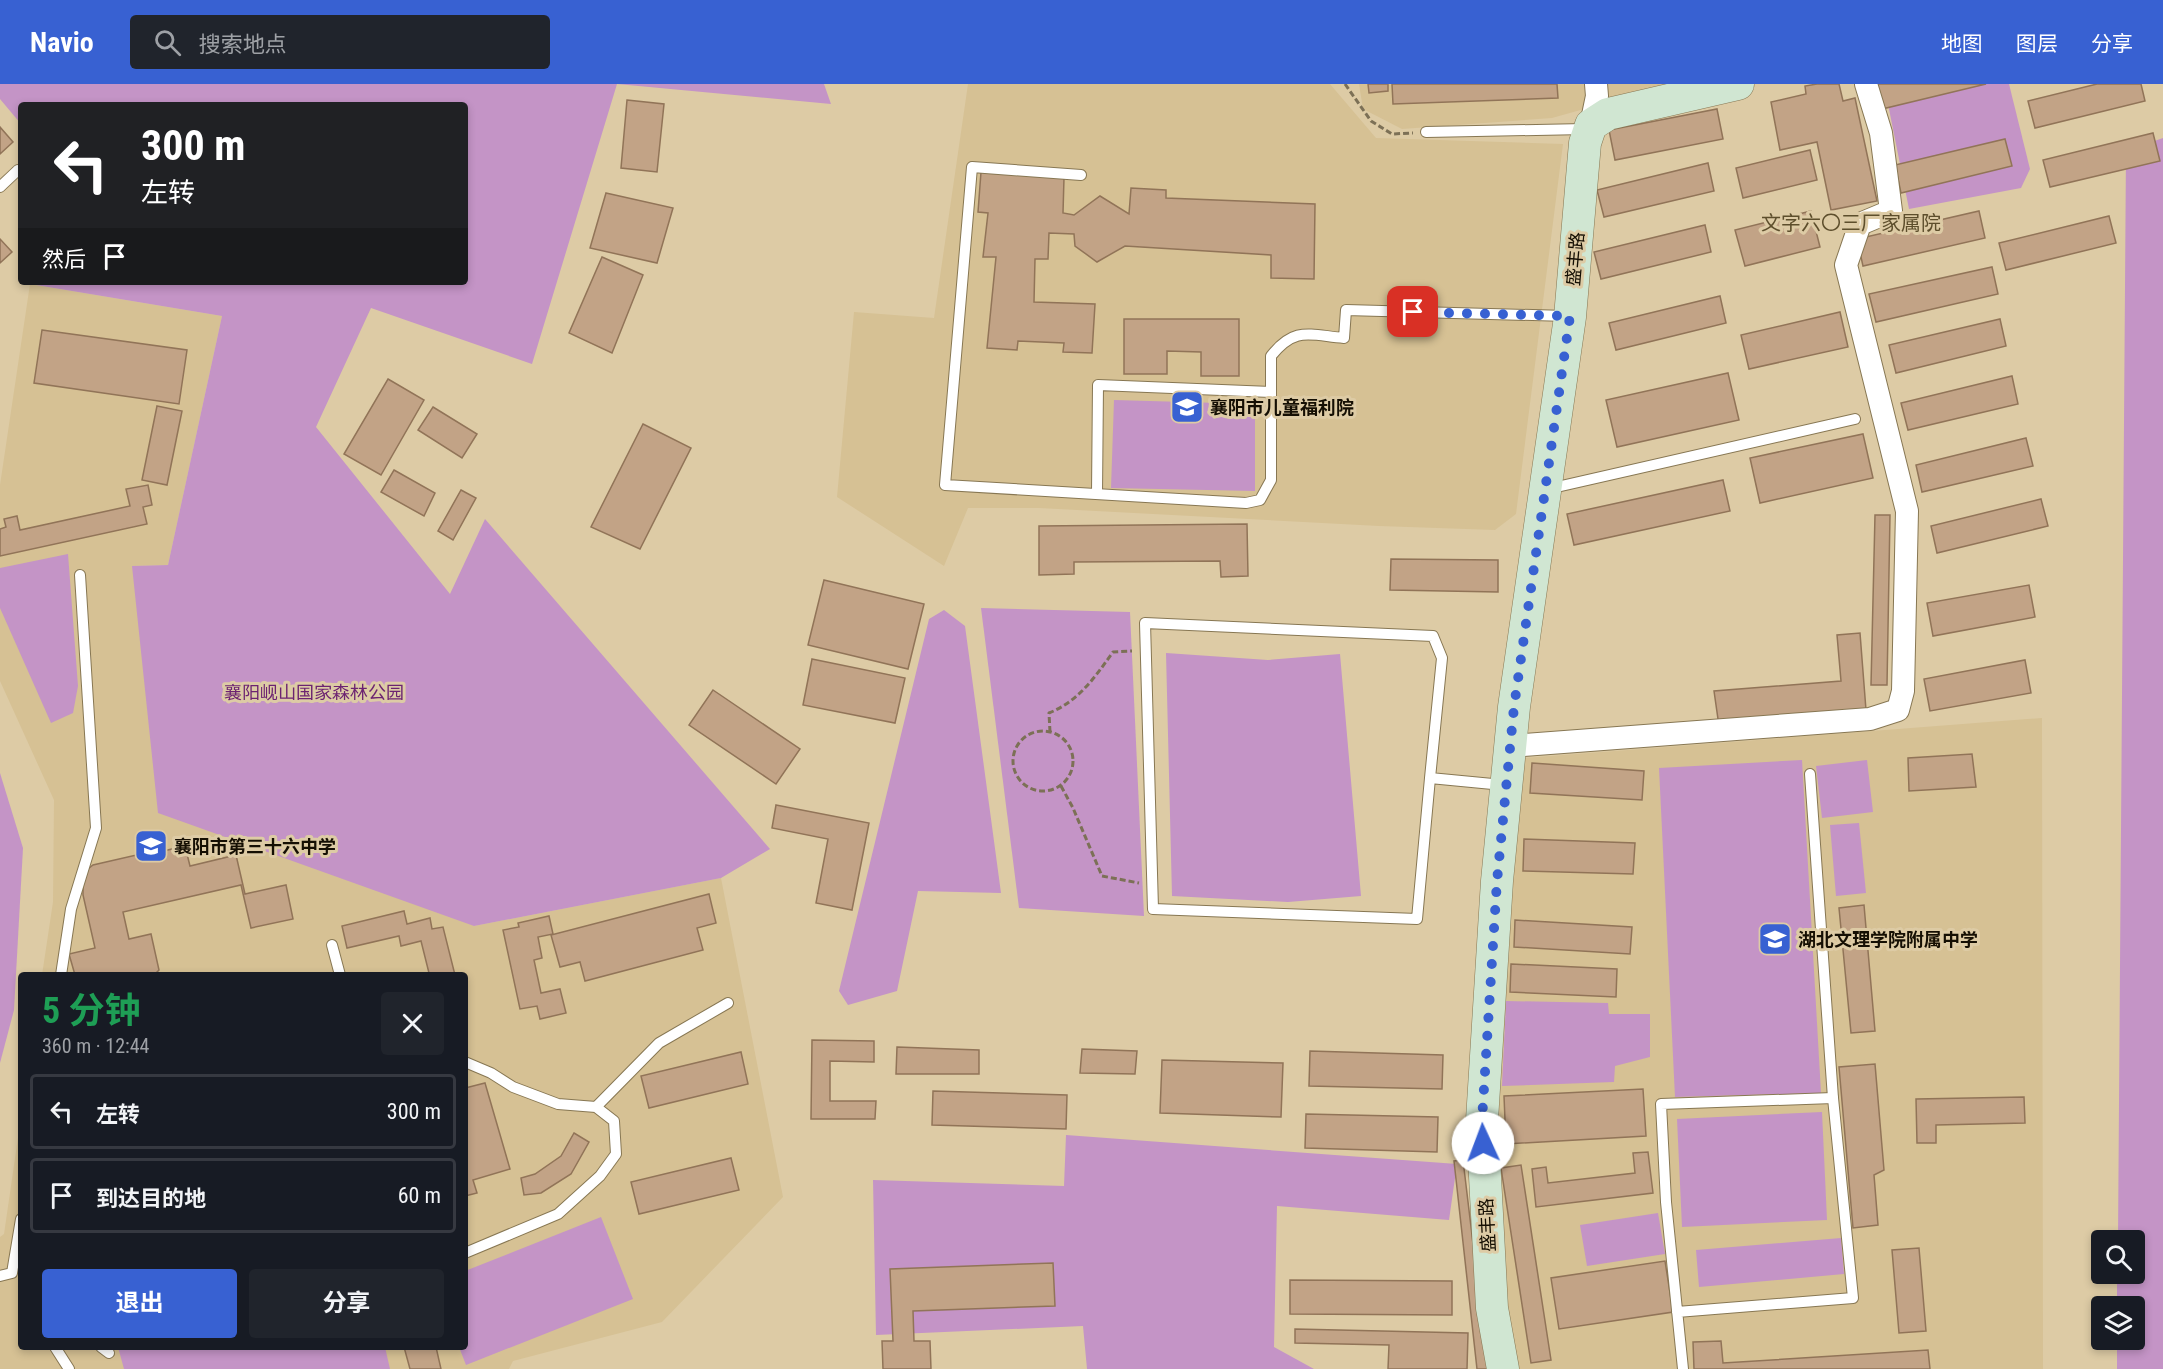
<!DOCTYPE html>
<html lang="zh">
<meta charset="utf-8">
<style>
:root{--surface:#171b24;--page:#20242c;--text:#f1f3f6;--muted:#9ea1a6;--line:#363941;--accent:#3861d2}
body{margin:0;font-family:"Roboto Condensed","Noto Sans SC",sans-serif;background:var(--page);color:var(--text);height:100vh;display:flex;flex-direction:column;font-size:22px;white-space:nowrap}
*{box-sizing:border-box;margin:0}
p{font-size:20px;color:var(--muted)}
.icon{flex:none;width:33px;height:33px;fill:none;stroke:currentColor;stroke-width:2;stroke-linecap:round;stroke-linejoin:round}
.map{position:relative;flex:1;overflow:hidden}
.sheet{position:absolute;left:18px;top:888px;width:450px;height:378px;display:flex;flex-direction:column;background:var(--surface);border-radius:6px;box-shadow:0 3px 9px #0003}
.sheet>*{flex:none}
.hud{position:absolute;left:18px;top:18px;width:450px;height:183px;border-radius:6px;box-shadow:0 3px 9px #0003;background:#202124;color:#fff;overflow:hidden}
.controls{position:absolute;left:2091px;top:1146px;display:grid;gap:12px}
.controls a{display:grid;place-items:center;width:54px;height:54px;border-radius:6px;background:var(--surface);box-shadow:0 3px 9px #0003;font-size:30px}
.pin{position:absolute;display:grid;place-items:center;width:51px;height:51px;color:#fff;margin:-26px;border-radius:12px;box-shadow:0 3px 9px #0006}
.me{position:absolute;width:66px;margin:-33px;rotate:358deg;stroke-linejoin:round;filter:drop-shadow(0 0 4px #0008)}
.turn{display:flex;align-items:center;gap:21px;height:126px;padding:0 24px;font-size:27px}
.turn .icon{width:78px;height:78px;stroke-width:2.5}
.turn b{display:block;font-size:42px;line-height:51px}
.then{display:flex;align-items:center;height:57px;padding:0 24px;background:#0003;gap:12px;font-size:22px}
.round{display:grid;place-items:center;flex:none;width:63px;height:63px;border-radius:6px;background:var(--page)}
.overview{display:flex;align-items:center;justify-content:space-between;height:102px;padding:0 24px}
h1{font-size:36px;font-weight:700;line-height:45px;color:#1e9e55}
.button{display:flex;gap:12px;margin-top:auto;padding:12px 24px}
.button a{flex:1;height:69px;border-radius:6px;background:var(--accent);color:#fff;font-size:24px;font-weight:700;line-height:69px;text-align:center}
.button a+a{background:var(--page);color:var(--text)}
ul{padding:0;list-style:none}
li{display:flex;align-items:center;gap:18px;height:75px;margin:0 12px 9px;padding:0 12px;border:3px solid var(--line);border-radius:6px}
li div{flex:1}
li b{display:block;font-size:22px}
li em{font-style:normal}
header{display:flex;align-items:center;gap:36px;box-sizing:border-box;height:84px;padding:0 30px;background:var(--accent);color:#fff}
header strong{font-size:28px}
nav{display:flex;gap:33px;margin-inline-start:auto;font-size:21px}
.search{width:420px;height:54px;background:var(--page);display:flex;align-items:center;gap:15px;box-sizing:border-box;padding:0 21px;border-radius:6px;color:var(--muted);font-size:22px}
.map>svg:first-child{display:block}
.built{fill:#d6c194}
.green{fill:#c494c6}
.building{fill:#c2a386;stroke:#917458;stroke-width:1.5}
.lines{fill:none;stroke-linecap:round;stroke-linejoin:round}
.lane-casing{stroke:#877753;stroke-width:12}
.street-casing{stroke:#877753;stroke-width:24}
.secondary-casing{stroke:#877753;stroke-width:33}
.path{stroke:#7c7056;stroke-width:3;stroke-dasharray:6 3;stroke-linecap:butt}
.lane{stroke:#fff;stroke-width:10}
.street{stroke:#fff;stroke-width:22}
.secondary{stroke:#d0e6d2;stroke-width:32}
.route{stroke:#3861d2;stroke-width:10;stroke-dasharray:0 18}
.labels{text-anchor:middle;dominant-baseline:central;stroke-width:6;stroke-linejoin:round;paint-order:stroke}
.street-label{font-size:18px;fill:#150f03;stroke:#ddcba5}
.poi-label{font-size:18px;font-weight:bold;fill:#150f03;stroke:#ddcba5;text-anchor:start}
.park-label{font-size:18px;fill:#6c2371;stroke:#ddcba5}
.neighbourhood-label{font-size:20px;fill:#5d4e2c;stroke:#ddcba5}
</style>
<header>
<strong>Navio</strong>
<div class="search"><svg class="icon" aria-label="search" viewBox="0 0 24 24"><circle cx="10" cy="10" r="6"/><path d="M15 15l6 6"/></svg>搜索地点</div>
<nav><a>地图</a><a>图层</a><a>分享</a></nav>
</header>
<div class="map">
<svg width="2163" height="1285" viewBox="0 0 2163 1285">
<rect width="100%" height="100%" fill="#ddcba5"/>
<g class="built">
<polygon points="968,0 1330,0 1376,54 1563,60 1516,430 1495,446 1379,442 1039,424 968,424 944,482 837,413 854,228 934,234"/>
<polygon points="1359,0 1673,0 1552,34 1402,45 1363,25"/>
<polygon points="30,200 222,232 168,481 132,482 474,842 721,794 783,1113 662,1238 513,1277 509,1285 0,1285 0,1153 4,1150 21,1033 21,1263 465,1263 465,891 42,891 53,818 54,716 0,597 0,401"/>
<polygon points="2042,634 2043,1285 1513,1285 1491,1037 1523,674"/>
</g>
<g class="green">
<polygon points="0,0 824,0 831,20 617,0 532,280 371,224 316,343 450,510 485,435 770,765 721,794 474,842 158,729 132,482 168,481 222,232 30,200 32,198 465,198 465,21 21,21 21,40 0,15"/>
<polygon points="1884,0 2009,0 2030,85 2021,104 1909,125"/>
<polygon points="2163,54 2163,1285 2117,1285 2117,1256 2134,1256 2134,1222 2117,1222 2117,1190 2134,1190 2134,1156 2118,1156 2126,67"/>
<polygon points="1114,316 1255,320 1255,407 1111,404"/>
<polygon points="68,470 78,602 73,629 51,639 0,524 0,484"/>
<polygon points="981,524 1130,528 1144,832 1019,824"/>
<polygon points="944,526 965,542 1001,809 918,807 897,907 848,921 839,907 929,535"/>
<polygon points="1166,569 1268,576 1340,570 1361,812 1288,818 1172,812"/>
<polygon points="1802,676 1821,1009 1675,1013 1659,684"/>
<polygon points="1867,676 1873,728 1822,734 1816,682"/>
<polygon points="0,689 23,764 14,926 0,979"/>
<polygon points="1859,739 1866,809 1836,812 1830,741"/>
<polygon points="1506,917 1608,919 1609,930 1650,930 1650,973 1615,982 1614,998 1502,1002"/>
<polygon points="1822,1028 1827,1136 1682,1143 1677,1035"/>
<polygon points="1066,1051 1457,1080 1449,1136 1277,1122 1274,1263 1314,1285 1087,1285 1083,1242 876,1251 873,1096 1064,1102"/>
<polygon points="1658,1129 1665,1170 1587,1182 1580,1141"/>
<polygon points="601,1133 633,1215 466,1281 459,1263 465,1263 465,1187"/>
<polygon points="1841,1154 1844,1190 1699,1203 1696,1166"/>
<polygon points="118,1263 385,1263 390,1285 124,1285"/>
</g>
<g class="building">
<polygon points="1368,0 1388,0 1388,7 1369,9"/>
<polygon points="1392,0 1557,0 1558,14 1393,20"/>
<polygon points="1817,0 1839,0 1843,17 1855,14 1877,117 1831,126 1817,58 1780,66 1771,18 1806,10 1805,2"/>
<polygon points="1876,0 1986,0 1882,25"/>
<polygon points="2097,0 2141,0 2145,17 2035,44 2028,17"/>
<polygon points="627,16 664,20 657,88 621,84"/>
<polygon points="1717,25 1723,55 1615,76 1609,46"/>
<polygon points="0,43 13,58 0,70"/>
<polygon points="2153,49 2160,77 2050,103 2043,76"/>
<polygon points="2005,55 2012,82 1901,109 1895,81"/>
<polygon points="1810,66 1817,96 1743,114 1736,84"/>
<polygon points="1708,79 1714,107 1604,133 1597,106"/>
<polygon points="981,88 1064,94 1063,129 1074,131 1100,112 1129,130 1131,104 1166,106 1166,114 1315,120 1314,195 1271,194 1271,171 1125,162 1097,178 1075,162 1074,150 1049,149 1048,175 1035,175 1034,218 1095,220 1092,269 1063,268 1064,259 1018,257 1017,266 987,264 996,173 983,173 988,129 978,128"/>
<polygon points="606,109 673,124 657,179 590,164"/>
<polygon points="1811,127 1820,163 1745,182 1735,146"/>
<polygon points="1979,127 1985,154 1863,182 1857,155"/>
<polygon points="2109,132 2116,159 2006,186 1999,159"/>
<polygon points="1705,141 1711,168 1601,195 1594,168"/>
<polygon points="0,155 12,168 0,179"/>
<polygon points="602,173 643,191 612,269 569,249"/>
<polygon points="1992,183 1998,210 1876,238 1869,210"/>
<polygon points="1720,212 1726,239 1616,266 1609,239"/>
<polygon points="1840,228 1848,263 1749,285 1741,251"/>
<polygon points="1124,235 1239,235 1239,292 1201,292 1201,268 1167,267 1167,290 1124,290"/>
<polygon points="2000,235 2006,262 1896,289 1889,261"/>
<polygon points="42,246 187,266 179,320 34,299"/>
<polygon points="1728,289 1739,336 1617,363 1606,316"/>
<polygon points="2012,292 2018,320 1908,346 1901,319"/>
<polygon points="388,295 424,316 381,391 344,370"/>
<polygon points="157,322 182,327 167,401 142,396"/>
<polygon points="433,323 477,350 462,374 418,346"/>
<polygon points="643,340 691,364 640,465 591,443"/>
<polygon points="1863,350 1873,394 1760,419 1750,374"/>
<polygon points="2026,354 2033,382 1922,408 1916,381"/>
<polygon points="394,386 435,409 424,432 381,408"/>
<polygon points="1723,396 1730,427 1574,461 1567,430"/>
<polygon points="148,401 152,421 143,423 147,440 0,472 0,445 6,443 4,435 17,432 20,446 130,422 126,405"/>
<polygon points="461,406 476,414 453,456 438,447"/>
<polygon points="2041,415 2048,442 1937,469 1931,442"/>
<polygon points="1875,431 1890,431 1887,601 1871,601"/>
<polygon points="1247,440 1248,492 1221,493 1220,477 1074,478 1074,490 1039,491 1039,442"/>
<polygon points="1391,475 1498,476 1498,508 1390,506"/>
<polygon points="824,496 924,520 908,585 808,561"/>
<polygon points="2029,501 2035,533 1933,552 1927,519"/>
<polygon points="1860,549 1866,626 1719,642 1714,607 1841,597 1837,551"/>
<polygon points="812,575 905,594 895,639 803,621"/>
<polygon points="2025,576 2031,609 1930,627 1924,595"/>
<polygon points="713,606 800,665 776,700 689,641"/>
<polygon points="1972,670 1976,703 1909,707 1908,674"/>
<polygon points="1532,679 1644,687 1642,716 1530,709"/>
<polygon points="776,721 869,739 852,826 816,819 828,755 772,744"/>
<polygon points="156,752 159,768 185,762 190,782 236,771 245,810 286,801 293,835 251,844 241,801 123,828 129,855 151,850 159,886 154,891 75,891 69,870 95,864 83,811 83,798 88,785 93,781 141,770 138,755"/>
<polygon points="1524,755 1635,759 1633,790 1523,787"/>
<polygon points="709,810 716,839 697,844 703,866 585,897 580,878 560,883 551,851"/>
<polygon points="1864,821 1875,947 1851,949 1839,824"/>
<polygon points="404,827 407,840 430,834 432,845 443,843 455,891 421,891 429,889 421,857 401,862 399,852 347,864 342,842"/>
<polygon points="549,832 553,850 538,853 542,874 534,876 541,909 560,905 566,929 540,935 537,922 520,925 503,846 519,843 518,839"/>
<polygon points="1515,836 1632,843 1630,870 1514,863"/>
<polygon points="1511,880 1617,885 1616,913 1510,908"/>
<polygon points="812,956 874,957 874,978 830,977 830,1017 876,1017 875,1035 811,1035"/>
<polygon points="897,963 979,966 979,990 896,990"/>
<polygon points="1082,965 1137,967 1135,990 1080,989"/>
<polygon points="1310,967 1443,971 1442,1005 1309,1002"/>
<polygon points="741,968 748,1000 649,1024 641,992"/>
<polygon points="1162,976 1283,979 1281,1033 1160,1029"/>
<polygon points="1875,980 1884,1086 1874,1091 1878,1141 1853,1144 1839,983"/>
<polygon points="485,999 510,1085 473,1096 477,1109 465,1112 465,1004"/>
<polygon points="1643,1005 1646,1052 1506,1060 1504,1012"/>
<polygon points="933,1007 1067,1011 1066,1045 932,1041"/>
<polygon points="2024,1013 2025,1039 1936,1041 1936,1059 1917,1059 1916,1015"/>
<polygon points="1306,1030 1438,1033 1437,1068 1305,1064"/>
<polygon points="574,1049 589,1058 571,1090 541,1109 524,1111 521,1094 535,1090 561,1072"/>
<polygon points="1648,1068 1653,1109 1536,1123 1532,1085 1546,1083 1548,1099 1635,1089 1633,1069"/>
<polygon points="731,1074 739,1106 639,1130 631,1098"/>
<polygon points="1463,1076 1488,1285 1477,1285 1454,1077"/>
<polygon points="1521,1081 1551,1276 1531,1279 1501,1084"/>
<polygon points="1919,1164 1926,1247 1899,1249 1892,1166"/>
<polygon points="1665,1177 1673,1228 1559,1245 1551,1194"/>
<polygon points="1053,1179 1055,1222 913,1227 914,1257 930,1257 931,1285 883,1285 882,1257 893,1257 890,1185"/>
<polygon points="1290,1196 1452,1197 1452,1231 1290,1230"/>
<polygon points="1295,1245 1468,1249 1467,1285 1388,1285 1389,1261 1295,1259"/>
<polygon points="1721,1257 1723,1279 1928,1266 1930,1285 1694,1285 1693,1258"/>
<polygon points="404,1263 436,1263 441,1285 410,1285"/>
</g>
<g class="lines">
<g class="lane-casing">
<g id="lane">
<polyline points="1426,48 1585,45"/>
<path d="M1081,91L972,83L945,401L1246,419L1260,416L1271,396V272C1295,242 1309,251 1344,254L1346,226L1567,232"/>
<polyline points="0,103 18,86"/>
<polyline points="1548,405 1855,335"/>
<polyline points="1097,409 1098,301 1271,308"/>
<polyline points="1810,690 1833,1014"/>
<polyline points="1430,694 1442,574 1433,552 1145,539 1153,825 1417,835 1430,694 1503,701"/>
<polyline points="332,861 340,891"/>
<polyline points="61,891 71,825 96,744 80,491"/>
<polyline points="465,978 491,989 513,1003 558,1020 596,1023 614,1037 616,1070 600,1092 558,1130 465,1169"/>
<polyline points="596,1023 659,959 728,919"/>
<polyline points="0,1192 12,1189 21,1135"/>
<polyline points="1677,1228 1853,1214 1833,1014 1661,1020 1666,1118 1683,1285"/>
<polyline points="55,1263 69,1285"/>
<polyline points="101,1263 109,1269"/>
</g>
</g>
<g class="street-casing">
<g id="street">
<polyline points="1591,41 1597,12 1596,0"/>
<polyline points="1510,662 1870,635 1898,626 1903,607 1907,427 1846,181 1860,140 1891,127 1881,49 1866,0"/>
</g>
</g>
<g class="secondary-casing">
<polyline id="secondary" points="1503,1285 1492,1224 1482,1036 1497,797 1514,623 1570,233 1585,59 1591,41 1608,30 1738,0"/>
</g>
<g class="path">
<polyline points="1345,0 1371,37 1392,50 1413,49"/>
<circle cx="1043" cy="677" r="30"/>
<path d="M1050,648L1049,629C1079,617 1095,593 1113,568L1132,567"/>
<polyline points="1061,702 1073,724 1102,792 1139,799"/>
</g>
<use href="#lane" class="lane"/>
<use href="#street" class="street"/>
<use href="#secondary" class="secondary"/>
</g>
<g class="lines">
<polyline class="route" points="1413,228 1570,232 1514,623 1497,797 1482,1036 1483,1059"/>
</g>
<defs>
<g id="school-square" transform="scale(1.725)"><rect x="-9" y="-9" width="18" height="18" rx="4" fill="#3861d2" stroke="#ddcba5"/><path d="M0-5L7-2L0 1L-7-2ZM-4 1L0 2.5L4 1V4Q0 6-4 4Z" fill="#fff"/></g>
</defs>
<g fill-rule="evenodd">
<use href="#school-square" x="1187" y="323"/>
<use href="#school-square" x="151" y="762"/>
<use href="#school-square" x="1775" y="855"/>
</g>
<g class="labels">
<g class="street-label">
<text transform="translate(1575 175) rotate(-85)">盛丰路</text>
<text transform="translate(1487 1141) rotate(-93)">盛丰路</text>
</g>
<g class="poi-label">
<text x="1210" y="323">襄阳市儿童福利院</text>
<text x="174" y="762">襄阳市第三十六中学</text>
<text x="1798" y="855">湖北文理学院附属中学</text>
</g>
<g class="park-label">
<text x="314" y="608">襄阳岘山国家森林公园</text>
</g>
<g class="neighbourhood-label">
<text x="1851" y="139">文字六〇三厂家属院</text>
</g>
</g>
</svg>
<div class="controls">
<a><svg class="icon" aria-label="search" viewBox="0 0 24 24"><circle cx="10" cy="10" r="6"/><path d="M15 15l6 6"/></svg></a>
<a><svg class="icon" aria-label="layers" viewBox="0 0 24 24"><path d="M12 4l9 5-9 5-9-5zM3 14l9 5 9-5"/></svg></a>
</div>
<div class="pin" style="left:1413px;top:228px;background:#d93025"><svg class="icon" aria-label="arrive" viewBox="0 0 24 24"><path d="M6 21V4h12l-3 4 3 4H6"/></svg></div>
<svg class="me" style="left:1483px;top:1059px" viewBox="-20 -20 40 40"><circle r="19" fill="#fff"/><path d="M0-13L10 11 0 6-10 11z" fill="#3861d2"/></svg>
<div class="hud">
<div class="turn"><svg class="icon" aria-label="left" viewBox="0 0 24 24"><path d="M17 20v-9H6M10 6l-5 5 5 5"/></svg><div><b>300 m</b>左转</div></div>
<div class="then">然后<svg class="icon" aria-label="arrive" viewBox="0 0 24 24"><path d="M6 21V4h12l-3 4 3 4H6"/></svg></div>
</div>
<section class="sheet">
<div class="overview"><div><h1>5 分钟</h1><p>360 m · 12:44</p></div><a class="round"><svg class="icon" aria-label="close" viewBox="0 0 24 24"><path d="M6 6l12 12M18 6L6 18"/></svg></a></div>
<ul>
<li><svg class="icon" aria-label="left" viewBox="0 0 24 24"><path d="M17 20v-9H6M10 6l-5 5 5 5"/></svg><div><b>左转</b></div><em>300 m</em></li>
<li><svg class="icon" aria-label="arrive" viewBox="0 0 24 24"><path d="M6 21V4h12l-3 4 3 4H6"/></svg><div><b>到达目的地</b></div><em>60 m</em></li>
</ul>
<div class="button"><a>退出</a><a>分享</a></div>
</section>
</div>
